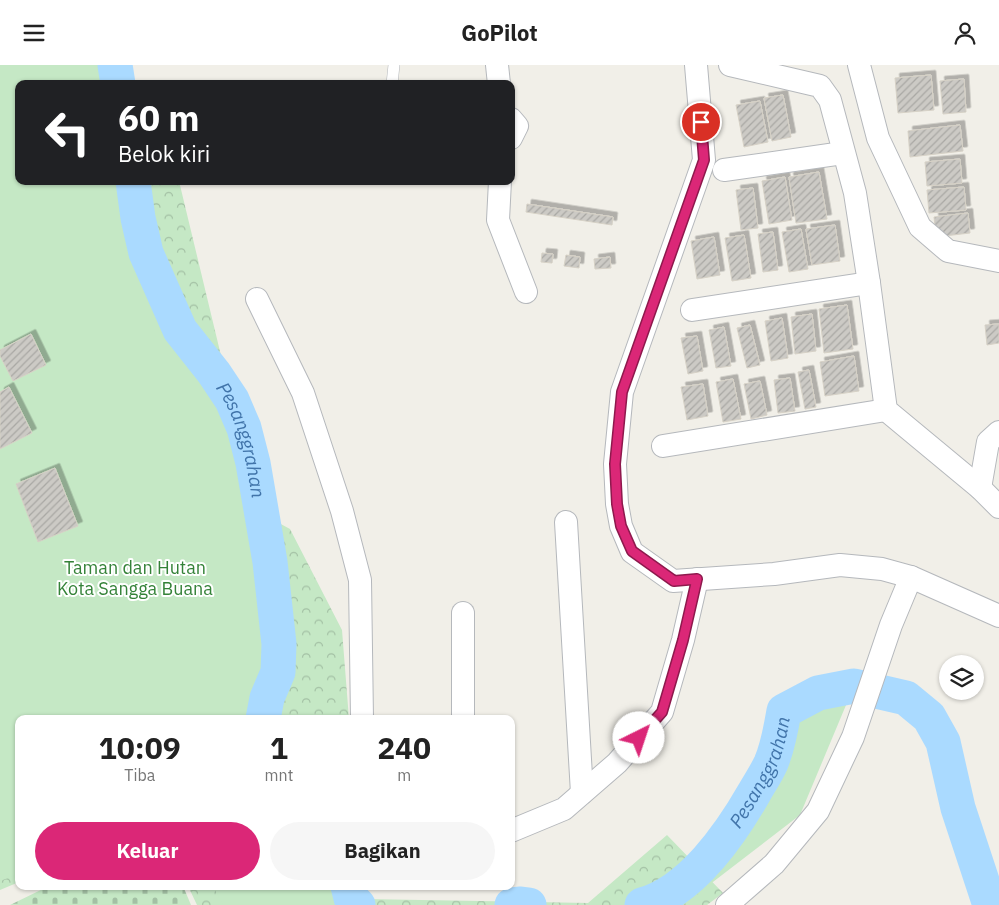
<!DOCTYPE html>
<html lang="id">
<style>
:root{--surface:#fff;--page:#f6f6f6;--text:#222;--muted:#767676;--accent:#db2777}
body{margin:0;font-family:"IBM Plex Sans",sans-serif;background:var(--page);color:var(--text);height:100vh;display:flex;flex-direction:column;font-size:19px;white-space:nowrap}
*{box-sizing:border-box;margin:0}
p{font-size:16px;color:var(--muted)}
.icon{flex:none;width:28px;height:28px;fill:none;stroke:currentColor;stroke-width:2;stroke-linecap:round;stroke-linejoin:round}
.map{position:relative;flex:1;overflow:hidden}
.sheet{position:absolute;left:15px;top:650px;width:500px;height:175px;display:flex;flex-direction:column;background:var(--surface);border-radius:10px;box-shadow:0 1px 4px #0004}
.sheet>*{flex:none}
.guide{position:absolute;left:15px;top:15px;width:500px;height:105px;border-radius:10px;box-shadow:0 1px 4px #0004;background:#202124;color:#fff;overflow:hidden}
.fabs{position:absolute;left:939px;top:590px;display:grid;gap:10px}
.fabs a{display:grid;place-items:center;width:45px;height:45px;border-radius:50%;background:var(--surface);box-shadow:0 1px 4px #0004;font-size:25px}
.pin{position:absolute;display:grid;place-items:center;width:42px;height:42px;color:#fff;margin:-21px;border:2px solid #fff;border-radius:50%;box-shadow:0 1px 5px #0007}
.me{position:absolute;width:55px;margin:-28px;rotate:41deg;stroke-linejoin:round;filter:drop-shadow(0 0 4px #0008)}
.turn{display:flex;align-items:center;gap:18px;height:105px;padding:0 20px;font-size:22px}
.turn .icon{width:65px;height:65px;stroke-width:2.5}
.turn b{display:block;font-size:35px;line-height:42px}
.eta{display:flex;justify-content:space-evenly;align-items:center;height:85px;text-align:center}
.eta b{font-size:30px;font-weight:700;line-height:35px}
.cta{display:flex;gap:10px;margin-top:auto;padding:10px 20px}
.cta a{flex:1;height:58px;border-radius:30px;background:var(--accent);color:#fff;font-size:20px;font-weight:700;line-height:58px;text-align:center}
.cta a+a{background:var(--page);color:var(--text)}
header{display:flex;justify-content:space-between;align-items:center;height:65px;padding:0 20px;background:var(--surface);font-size:22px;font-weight:700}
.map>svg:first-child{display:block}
.forest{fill:url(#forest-crowns)}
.cemetery{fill:url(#cemetery-stones)}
.park{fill:#c5e8c5}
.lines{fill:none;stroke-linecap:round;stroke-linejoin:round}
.river{stroke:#aadaff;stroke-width:35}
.building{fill:url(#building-hatch);stroke:#d6d1c6;filter:url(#shadow)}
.lane-casing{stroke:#b5b8bc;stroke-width:12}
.street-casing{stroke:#b5b8bc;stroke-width:24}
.lane{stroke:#fff;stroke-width:11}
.street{stroke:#fff;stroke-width:22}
.route-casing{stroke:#8e194d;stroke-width:12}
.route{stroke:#db2777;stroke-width:9}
.labels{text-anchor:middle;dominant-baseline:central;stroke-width:4;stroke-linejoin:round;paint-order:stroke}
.park-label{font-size:18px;fill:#348238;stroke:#fff}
.water-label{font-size:19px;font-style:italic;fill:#4174aa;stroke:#fff}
</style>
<header><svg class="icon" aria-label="menu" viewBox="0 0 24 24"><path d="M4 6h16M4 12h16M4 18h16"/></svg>GoPilot<svg class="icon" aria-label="person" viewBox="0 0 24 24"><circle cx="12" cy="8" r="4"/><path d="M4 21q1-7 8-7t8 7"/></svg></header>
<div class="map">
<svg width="999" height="840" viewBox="0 0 999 840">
<defs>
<pattern id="forest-crowns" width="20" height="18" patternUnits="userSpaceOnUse" patternTransform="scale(1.25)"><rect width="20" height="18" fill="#c5e8c5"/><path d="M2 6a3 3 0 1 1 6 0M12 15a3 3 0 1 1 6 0" fill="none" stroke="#a3c0a4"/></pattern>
<pattern id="cemetery-stones" width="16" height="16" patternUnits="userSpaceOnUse" patternTransform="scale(1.25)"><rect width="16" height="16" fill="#c5e8c5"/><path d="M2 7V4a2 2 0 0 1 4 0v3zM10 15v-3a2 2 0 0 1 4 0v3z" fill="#a3c0a4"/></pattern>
<pattern id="building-hatch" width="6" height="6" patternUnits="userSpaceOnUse" patternTransform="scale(1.25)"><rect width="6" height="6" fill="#cccac5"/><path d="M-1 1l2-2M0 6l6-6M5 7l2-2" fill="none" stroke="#a9a8a4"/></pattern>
<filter id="shadow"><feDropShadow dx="4.5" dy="-4.5" stdDeviation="0" flood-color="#0004"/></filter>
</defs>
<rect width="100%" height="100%" fill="#f1efe8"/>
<g class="forest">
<polygon points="0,0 19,19 19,116 179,116 230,328 229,431 290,464 342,565 349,654 19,654 19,817 0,825"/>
<polygon points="667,770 723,828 707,840 197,840 188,821 361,821 363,834 588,838"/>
</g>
<polygon class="cemetery" points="49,821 183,821 191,840 10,840"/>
<g class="park">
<polygon points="0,0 115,0 118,19 19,19 19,116 133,116 138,153 146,188 180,265 214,308 232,335 244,363 253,398 270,497 279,579 278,607 267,633 263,654 19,654 19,809 0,816"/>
<path d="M854,621L800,750L683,840H642C690,827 730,770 754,728C759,719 766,709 771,698C778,681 781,664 784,646L818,628Z"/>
<polygon points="213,821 348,821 351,833 358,840 223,840"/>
</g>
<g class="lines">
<g class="river">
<polyline points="115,0 118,19"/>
<path id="s1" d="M133,116L138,153L146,188L180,265L214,308L232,335L244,363L253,398L270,497L279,579L278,607L267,633L263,654"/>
<polyline points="348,821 351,833 358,840"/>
<polyline points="512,840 521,839 529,840"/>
<path id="s2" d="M642,840C690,827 730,770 754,728C759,719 766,709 771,698C778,681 781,664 784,646L818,628L854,621L906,633L929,652L943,677L958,743L990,840"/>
</g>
</g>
<g class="building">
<polygon points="931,10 934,45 898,48 895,13"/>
<polygon points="964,14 966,47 943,49 940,16"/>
<polygon points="783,30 791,72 772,76 764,33"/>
<polygon points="760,36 768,77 744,82 736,40"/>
<polygon points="960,60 963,86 910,92 908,66"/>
<polygon points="960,94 962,118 927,121 925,97"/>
<polygon points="819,107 827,154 796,158 789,112"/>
<polygon points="785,112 792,155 769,159 762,116"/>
<polygon points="964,122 966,145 929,148 927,125"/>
<polygon points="753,123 758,163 741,165 736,125"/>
<polygon points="527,139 613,152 612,160 526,147"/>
<polygon points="968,148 970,168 936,172 934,152"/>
<polygon points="835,160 840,196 812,200 806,164"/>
<polygon points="801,164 808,204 789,207 782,167"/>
<polygon points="773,167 778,205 763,207 758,169"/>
<polygon points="744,170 751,213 732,216 725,173"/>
<polygon points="714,172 720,210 697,214 691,176"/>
<polygon points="542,188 553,189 552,198 541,197"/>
<polygon points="566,190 580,192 579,203 564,201"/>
<polygon points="610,192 611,203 595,204 594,194"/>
<polygon points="847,240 853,284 824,288 819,244"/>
<polygon points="812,249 816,286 795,289 791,252"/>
<polygon points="782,253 788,293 771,296 765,256"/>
<polygon points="999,259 999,278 987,280 985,260"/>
<polygon points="750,260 760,300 747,303 737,263"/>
<polygon points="724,262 731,301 716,303 709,265"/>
<polygon points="31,269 46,300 13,316 0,291 0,285"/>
<polygon points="697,271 703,306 688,309 681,273"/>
<polygon points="854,291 859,326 825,331 820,297"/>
<polygon points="809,305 816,342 805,344 798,307"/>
<polygon points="790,313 795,346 778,348 774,315"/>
<polygon points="733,314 741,354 723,357 716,317"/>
<polygon points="760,316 767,350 751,354 744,319"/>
<polygon points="703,319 708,351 687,355 681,322"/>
<polygon points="9,322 32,368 0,384 0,327"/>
<polygon points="55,403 78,461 38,477 16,419"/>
</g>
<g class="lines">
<g class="lane-casing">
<polyline id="lane" points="392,19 394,0"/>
</g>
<g class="street-casing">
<g id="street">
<polyline points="497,0 499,19"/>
<polyline points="696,0 704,95 622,327 615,399 617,439 621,461 632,487 673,516 774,509 840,500 882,504 911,512"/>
<polyline points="730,0 820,21 830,35 855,128 869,218 886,345 980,423 999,442"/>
<polyline points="859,0 878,73 920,162 948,186 999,196"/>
<polyline points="511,54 517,61 511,73"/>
<polyline points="724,105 843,88"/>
<polyline points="500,116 498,155 526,227"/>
<polyline points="257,234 303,328 342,446 360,515 362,654"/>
<polyline points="692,245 869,218"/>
<polyline points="663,381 886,345"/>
<polyline points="980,423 988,377 999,367"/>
<polyline points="566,457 582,728"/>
<polyline points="463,548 463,654"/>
<polyline points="511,766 564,744 617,698 662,647 683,575 697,514"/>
<polyline points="727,840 774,799 818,746 853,672 891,560 911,512 999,551"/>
</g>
</g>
<use href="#lane" class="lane"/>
<use href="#street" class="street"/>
</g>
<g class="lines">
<g class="route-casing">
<polyline id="route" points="639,673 662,647 683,575 697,514 674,516 632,486 621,461 617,439 615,399 622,327 704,95 701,57"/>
</g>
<use href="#route" class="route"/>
</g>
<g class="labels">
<g class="park-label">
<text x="135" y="502">Taman dan Hutan<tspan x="135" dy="21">Kota Sangga Buana</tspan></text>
</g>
<g class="water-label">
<text stroke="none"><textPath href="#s1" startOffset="286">Pesanggrahan</textPath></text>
<text stroke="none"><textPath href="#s2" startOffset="184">Pesanggrahan</textPath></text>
</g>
</g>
</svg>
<div class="fabs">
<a><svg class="icon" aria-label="layers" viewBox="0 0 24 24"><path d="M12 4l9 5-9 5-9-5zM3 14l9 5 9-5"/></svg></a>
</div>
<div class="pin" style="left:701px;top:57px;background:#d93025"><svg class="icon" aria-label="arrive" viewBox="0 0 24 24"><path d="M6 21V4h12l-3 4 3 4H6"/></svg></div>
<svg class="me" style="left:639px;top:673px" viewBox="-20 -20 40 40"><circle r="19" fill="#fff"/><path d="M0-13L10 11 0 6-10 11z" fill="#db2777"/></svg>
<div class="guide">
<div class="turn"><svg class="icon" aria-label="left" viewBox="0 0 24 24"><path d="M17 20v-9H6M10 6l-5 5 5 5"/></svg><div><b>60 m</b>Belok kiri</div></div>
</div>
<section class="sheet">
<div class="eta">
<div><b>10:09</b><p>Tiba</p></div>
<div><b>1</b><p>mnt</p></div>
<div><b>240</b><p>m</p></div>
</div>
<div class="cta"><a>Keluar</a><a>Bagikan</a></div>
</section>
</div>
